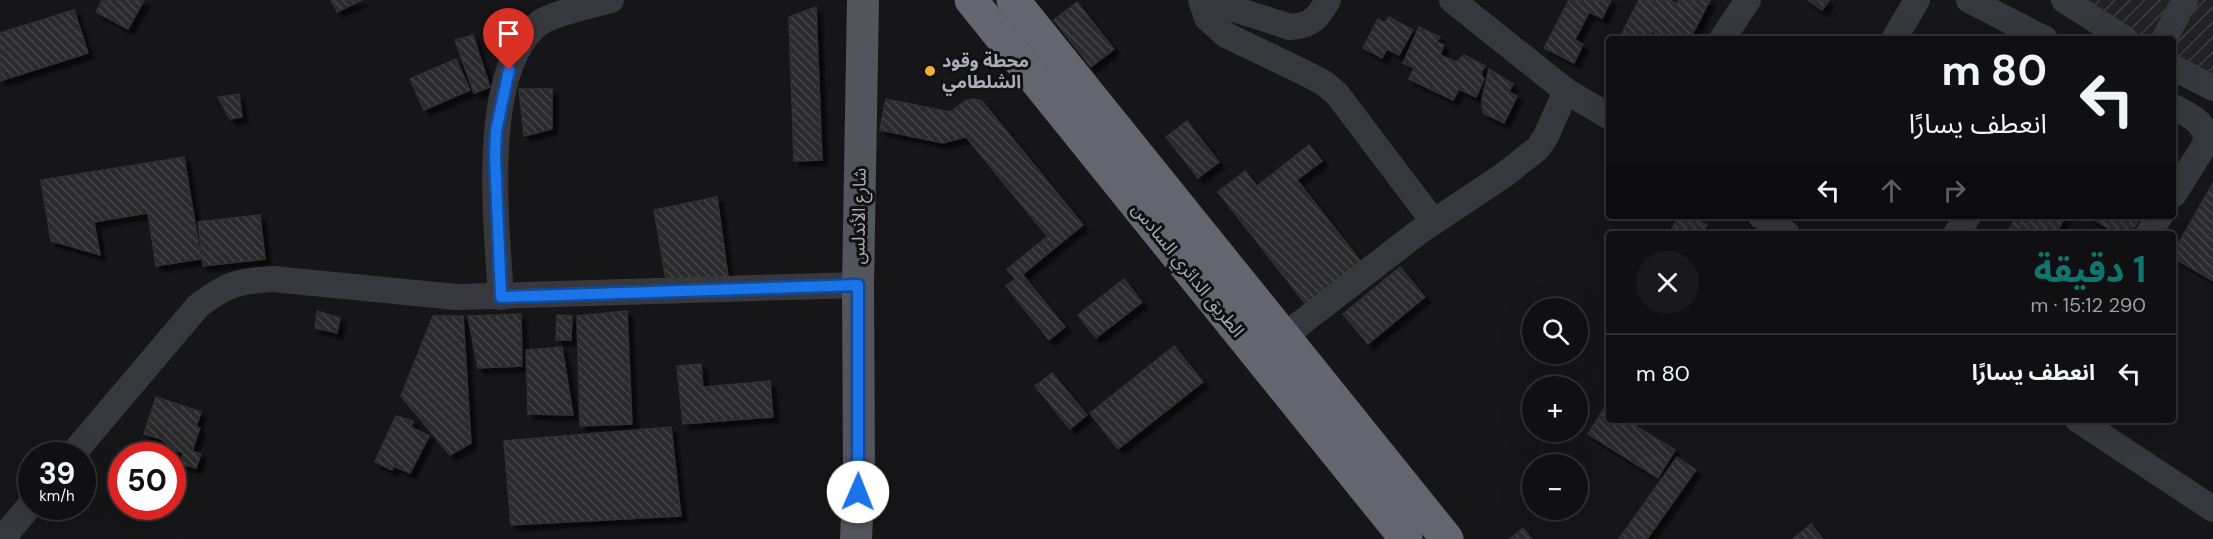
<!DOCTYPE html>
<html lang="ar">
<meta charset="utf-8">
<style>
:root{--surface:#101012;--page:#19191b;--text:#f1f3f6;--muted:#9c9d9f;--line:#303032;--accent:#0f766e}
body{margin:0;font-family:"DM Sans","Noto Sans Arabic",sans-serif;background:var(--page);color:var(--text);direction:rtl;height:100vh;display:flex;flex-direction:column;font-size:22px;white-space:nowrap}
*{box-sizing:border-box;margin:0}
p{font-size:20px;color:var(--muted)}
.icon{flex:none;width:33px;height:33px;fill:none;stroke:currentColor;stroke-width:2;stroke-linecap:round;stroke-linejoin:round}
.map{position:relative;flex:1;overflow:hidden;direction:ltr}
.details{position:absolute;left:1606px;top:231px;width:570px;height:192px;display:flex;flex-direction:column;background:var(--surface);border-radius:6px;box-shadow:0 6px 24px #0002,0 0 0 2px var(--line);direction:rtl}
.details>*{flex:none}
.hud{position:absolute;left:1606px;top:36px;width:570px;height:183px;border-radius:6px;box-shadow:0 6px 24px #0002,0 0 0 2px var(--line);direction:rtl;background:#101012;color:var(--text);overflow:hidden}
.fabs{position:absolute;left:1522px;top:298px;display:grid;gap:12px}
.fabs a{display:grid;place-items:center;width:66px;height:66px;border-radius:50%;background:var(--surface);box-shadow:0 6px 24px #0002,0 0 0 2px var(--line);font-size:30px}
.speed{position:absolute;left:18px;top:442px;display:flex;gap:12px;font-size:30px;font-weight:700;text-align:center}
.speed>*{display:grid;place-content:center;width:78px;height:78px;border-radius:50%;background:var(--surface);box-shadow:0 6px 24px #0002,0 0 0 2px var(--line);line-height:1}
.speed small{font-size:15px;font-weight:400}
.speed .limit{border:9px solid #d22;background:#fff;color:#111}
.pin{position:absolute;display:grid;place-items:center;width:51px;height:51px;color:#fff;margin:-62px -26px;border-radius:50% 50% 50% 0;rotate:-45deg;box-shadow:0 0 6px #0007}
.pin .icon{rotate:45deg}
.me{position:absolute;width:66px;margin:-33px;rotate:1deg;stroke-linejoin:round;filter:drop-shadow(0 0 4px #0008)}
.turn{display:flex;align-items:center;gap:21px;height:126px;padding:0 30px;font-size:27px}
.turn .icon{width:78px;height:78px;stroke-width:2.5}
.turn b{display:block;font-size:42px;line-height:51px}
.lanes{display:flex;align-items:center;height:57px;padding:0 30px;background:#0003;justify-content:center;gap:30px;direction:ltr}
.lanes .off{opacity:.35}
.round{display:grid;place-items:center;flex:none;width:63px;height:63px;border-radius:32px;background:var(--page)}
.overview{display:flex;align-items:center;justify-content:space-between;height:102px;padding:0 30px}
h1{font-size:36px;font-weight:700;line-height:45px;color:var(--accent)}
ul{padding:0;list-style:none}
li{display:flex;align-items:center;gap:18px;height:78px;padding:0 30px;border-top:2px solid var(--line)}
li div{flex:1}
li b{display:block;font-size:22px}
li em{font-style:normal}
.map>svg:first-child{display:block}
.industrial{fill:url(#industrial-furrows)}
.building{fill:url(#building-back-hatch);stroke:#303034;stroke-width:1.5;filter:url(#shadow)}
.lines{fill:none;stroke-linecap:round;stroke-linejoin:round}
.minor{stroke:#37383d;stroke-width:26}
.major{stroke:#53555c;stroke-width:32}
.highway{stroke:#63666e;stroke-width:33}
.route-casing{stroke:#114b97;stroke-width:15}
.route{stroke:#1a73e8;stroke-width:10}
.poi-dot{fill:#f2b134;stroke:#111113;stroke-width:2}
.labels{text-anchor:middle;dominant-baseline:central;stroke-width:6;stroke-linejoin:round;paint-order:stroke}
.poi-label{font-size:18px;font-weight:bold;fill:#a8adb8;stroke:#111113;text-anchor:start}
.street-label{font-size:18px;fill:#a8adb8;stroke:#111113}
</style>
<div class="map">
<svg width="2213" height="539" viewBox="0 0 2213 539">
<defs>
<pattern id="industrial-furrows" width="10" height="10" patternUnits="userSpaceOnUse" patternTransform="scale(1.5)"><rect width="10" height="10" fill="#222225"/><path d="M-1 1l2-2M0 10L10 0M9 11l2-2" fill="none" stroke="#3f3f43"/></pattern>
<pattern id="building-back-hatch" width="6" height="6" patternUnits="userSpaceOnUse" patternTransform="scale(1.5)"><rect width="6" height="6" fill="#29292c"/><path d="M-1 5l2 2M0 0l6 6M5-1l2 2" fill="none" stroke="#454548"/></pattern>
<filter id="shadow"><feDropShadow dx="5.5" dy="5.5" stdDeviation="1.5" flood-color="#0009"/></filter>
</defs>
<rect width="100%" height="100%" fill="#161618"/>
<polygon class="industrial" points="2068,0 2213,0 2213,79 2174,57 2174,39 2140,39"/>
<g class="building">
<polygon points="102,0 144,0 128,29 96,12"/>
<polygon points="331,0 362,0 337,12"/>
<polygon points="1569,0 1611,0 1602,18 1589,12 1575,40 1583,44 1574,63 1544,48"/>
<polygon points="1639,0 1670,0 1677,4 1679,0 1710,0 1690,39 1657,39 1659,35 1652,31 1648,39 1619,39"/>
<polygon points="1808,0 1829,0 1822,10"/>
<polygon points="1077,2 1114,49 1091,67 1054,20"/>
<polygon points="816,7 822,160 794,161 789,17"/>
<polygon points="74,10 88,53 0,81 0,33"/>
<polygon points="1389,17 1413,30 1399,55 1387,49 1382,58 1363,48 1378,19 1385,23"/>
<polygon points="1419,27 1440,37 1437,42 1444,45 1440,55 1456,62 1464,55 1485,66 1481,73 1484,79 1476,97 1459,89 1453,100 1409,79 1414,68 1403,63"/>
<polygon points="473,35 490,87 474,93 455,40"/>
<polygon points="456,59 470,90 424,110 410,79"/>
<polygon points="1489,69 1513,84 1509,92 1517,96 1504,123 1483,113 1482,99"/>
<polygon points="519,89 552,89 552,129 524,136"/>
<polygon points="239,94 242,117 230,119 218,97"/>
<polygon points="886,99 950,112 965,101 973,99 982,101 1083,225 1056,247 966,137 943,143 880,130"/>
<polygon points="1187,121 1219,162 1198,178 1166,137"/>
<polygon points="1309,145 1322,161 1297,180 1362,263 1307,306 1218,192 1245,171 1257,186"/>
<polygon points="184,157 201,259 156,266 148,213 94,222 100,255 51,241 41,180"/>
<polygon points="2213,183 2213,281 2174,258 2174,251"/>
<polygon points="717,197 728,276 667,285 654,210"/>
<polygon points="260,215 265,259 203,266 198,222"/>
<polygon points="1679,216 1690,216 1707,225 1702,234 1669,234"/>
<polygon points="2017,216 2066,216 2055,234 2017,234 2009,229"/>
<polygon points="2088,216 2142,216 2130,234 2117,234"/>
<polygon points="1048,236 1057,246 1016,280 1007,269"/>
<polygon points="1400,267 1425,297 1368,344 1343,314"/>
<polygon points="1022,274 1065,327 1049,340 1006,286"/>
<polygon points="1124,279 1142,302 1096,338 1078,315"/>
<polygon points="317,311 340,318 337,333 315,328"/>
<polygon points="627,311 632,424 580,426 577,316"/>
<polygon points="521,314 522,366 478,368 468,316"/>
<polygon points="557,315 572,316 571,340 556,340"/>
<polygon points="433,316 463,316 471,443 450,455 401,396"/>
<polygon points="1174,346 1203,382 1118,449 1090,413"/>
<polygon points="562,347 573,415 528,414 526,350"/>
<polygon points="701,364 703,387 770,381 773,417 683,424 677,366"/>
<polygon points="1052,373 1087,415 1070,429 1035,386"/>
<polygon points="156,397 201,412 196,427 200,428 192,451 201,454 196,468 181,464 183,453 173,450 161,439 144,434"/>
<polygon points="1605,407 1610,410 1610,420 1626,420 1675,450 1658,478 1588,434"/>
<polygon points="396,416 413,421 411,427 429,436 410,473 393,466 392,470 375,462"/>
<polygon points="671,427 681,516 511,525 504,441"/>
<polygon points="1677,457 1696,470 1647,539 1619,539"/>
<polygon points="1811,524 1823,539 1793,539"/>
<polygon points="1523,528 1532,539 1510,539"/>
</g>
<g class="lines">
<g class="minor">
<polyline points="1201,0 1207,18 1226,35 1307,74 1324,83 1337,94 1433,221"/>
<path d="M1206,0L1290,27C1311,26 1319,17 1328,0"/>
<polyline points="1452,0 1566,91 1610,117"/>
<polyline points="1969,0 2045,39"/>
<polyline points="2064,0 2125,39"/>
<polyline points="1722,39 1748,0"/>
<polyline points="1894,39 1917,0"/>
<polyline points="2164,39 2185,0"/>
<polyline points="2174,68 2213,88"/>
<path d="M2174,107C2190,116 2207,122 2206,143L2174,194"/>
<polyline points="1761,216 1787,234"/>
<polyline points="1956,234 1968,216"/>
<polyline points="2148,234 2160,216"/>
<path d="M501,297C497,228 478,67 541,22C552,14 596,4 611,0"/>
<polyline points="1284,336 1420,231 1504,175 1538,148 1546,136 1566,91"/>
<polyline points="2078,420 2213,509"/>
<path d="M71,456L198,306C227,284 237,281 273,279L456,297L858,285"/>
<polyline points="2,539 32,503"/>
</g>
<polyline class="major" points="856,539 859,469 858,285 863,0"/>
<g class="highway">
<polyline points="971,0 1406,539"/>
<polyline points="1013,0 1447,539"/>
</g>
</g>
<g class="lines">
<g class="route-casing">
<polyline id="route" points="509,70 496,131 495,156 501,297 858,285 858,492"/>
</g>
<use href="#route" class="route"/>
</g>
<circle class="poi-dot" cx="930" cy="71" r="6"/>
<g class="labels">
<g class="poi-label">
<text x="942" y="61">محطة وقود<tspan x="942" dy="21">الشلطامي</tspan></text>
</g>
<g class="street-label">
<text transform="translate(859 216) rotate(-89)">شارع الأندلس</text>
<text transform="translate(1188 270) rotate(51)">الطريق الدائري السادس</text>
</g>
</g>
</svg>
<div class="fabs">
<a><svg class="icon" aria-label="search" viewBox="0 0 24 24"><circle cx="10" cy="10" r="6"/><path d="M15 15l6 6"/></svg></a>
<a>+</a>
<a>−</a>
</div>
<div class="speed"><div>39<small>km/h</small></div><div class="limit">50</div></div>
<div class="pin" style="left:509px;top:70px;background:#d93025"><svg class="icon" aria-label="arrive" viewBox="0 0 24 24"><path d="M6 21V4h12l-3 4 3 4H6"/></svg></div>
<svg class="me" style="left:858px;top:492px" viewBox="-20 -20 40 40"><circle r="19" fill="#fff"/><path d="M0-13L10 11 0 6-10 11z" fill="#1a73e8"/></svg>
<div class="hud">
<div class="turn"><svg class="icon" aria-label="left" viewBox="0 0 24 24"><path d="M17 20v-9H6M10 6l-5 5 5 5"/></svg><div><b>80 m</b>انعطف يسارًا</div></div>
<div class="lanes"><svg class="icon" aria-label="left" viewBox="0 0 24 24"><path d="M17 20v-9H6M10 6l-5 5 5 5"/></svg><svg class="icon off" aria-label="ahead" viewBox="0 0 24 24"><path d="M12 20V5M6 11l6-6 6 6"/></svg><svg class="icon off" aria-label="right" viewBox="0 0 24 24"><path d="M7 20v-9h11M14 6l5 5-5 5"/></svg></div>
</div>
<section class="details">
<div class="overview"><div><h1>1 دقيقة</h1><p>290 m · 15:12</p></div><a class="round"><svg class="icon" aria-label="close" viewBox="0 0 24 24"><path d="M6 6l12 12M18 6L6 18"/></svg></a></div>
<ul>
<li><svg class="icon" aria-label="left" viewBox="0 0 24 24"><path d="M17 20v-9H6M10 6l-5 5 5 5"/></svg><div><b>انعطف يسارًا</b></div><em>80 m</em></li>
</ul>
</section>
</div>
